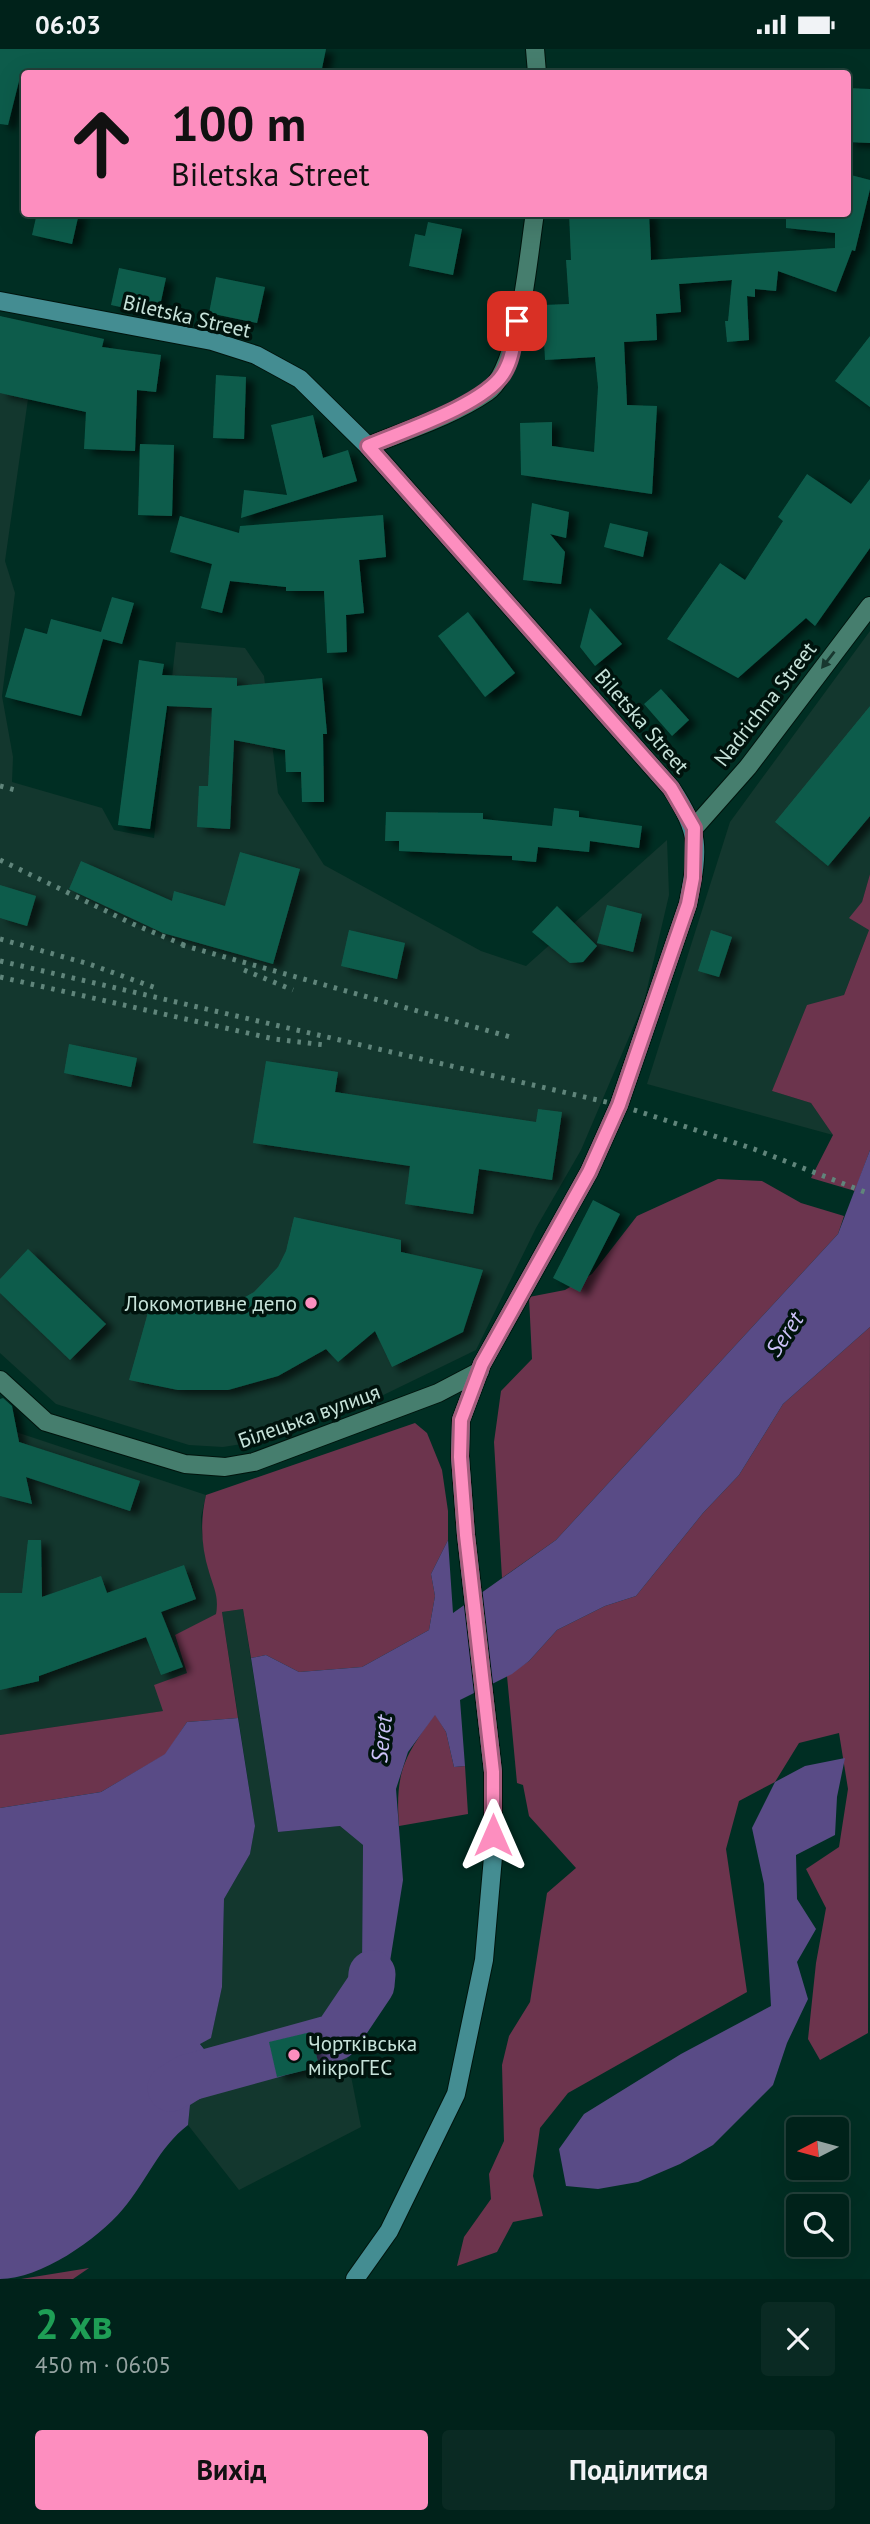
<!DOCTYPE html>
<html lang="uk">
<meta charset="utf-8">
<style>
:root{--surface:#00221a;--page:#0a2a23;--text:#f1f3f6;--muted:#95a4a2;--line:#223f39;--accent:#fd8ebf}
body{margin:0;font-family:"PT Sans",sans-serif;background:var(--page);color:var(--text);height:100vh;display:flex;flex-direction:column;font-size:26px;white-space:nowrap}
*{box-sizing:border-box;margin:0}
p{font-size:23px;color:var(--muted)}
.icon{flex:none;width:38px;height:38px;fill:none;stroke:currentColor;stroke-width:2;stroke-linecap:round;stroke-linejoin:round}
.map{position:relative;height:2230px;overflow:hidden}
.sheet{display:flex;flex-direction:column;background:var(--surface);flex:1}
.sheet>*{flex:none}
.guide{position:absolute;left:21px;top:21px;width:830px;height:147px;border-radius:7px;box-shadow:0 7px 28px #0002,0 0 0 2px var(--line);background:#fd8ebf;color:#111;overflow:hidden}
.needle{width:46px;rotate:264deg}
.fabs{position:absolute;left:786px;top:2068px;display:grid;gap:14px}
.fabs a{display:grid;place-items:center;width:63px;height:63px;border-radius:7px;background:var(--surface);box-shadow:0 7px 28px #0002,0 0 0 2px var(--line);font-size:35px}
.pin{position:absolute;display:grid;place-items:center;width:60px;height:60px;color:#fff;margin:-30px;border-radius:14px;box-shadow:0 4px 10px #0006}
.me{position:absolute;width:77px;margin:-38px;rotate:0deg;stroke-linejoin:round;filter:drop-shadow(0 0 5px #0008)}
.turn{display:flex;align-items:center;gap:24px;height:147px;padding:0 35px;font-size:32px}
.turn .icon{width:91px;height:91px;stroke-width:2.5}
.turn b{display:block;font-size:49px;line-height:60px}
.round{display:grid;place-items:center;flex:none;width:74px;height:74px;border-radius:7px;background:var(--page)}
.summary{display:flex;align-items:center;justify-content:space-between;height:119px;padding:0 35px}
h1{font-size:42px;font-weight:600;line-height:52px;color:#1e9e55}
.action{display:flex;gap:14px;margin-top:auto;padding:14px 35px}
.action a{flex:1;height:80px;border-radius:7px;background:var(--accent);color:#111;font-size:28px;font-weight:600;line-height:80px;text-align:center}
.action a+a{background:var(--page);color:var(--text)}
.status{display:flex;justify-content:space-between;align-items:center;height:49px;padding:0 35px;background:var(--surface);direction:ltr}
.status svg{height:19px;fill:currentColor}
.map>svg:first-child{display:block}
.built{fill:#13372e}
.green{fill:#6c344d}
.water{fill:#594b86}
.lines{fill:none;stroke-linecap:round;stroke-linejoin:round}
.river{stroke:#594b86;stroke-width:47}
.building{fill:#0f5c4b;filter:url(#shadow)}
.street-casing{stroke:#00140d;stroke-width:20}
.secondary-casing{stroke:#00140d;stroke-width:20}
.street{stroke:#467e6e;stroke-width:18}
.secondary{stroke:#448d92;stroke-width:18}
.rail{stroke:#60857b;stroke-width:5;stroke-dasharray:3.5 7;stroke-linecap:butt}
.oneway{fill:#18382f}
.route-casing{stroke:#a45c7c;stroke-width:18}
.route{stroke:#fd8ebf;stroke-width:12}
.poi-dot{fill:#fd8ebf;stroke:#00130d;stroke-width:2.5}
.labels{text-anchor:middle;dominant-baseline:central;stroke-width:7;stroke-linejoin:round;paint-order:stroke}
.street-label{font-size:21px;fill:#c7e3da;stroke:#00130d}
.poi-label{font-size:21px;fill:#c7e3da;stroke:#00130d;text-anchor:end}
.water-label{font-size:23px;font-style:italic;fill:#ccc2f8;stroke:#00130d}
</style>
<div class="status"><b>06:03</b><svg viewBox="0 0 49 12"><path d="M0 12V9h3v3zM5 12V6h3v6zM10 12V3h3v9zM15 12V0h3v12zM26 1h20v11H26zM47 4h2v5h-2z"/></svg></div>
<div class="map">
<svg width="870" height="2230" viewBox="0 0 870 2230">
<defs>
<filter id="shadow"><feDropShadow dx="8" dy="4.5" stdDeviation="3.5" flood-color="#0009"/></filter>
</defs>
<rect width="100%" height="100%" fill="#002e23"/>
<g class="built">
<polygon points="0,267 28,350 5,512 15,544 2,647 13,708 12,733 102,759 114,781 154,789 176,593 245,599 264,627 278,744 324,816 481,902 526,917 667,791 669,846 644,953 581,1101 536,1179 476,1301 371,1352 248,1394 223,1398 189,1396 56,1355 0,1304"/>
<polygon points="870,582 870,825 862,853 869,881 844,946 772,1042 811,1054 833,1086 647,1035 730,773"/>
<polygon points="16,1383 206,1446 201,1468 202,1485 209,1523 219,1546 216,1565 175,1587 188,1624 155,1636 164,1662 0,1686 0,1385"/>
<polygon points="243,1560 278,1783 340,1777 363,1796 362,1917 340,1971 361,2078 239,2141 188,2076 190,2056 219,2007 208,2005 200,1994 211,1988 222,1938 224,1850 250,1805 255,1777 222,1563"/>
</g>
<g class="green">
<polygon points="870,825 870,1101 855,1142 811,1129 833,1086 811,1054 772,1042 807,956 844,946 869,881 849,869 862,853"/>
<polygon points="718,1130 762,1132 801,1154 844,1167 838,1185 556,1491 502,1529 494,1393 501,1342 532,1310 529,1248 565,1241 592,1225 637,1167"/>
<polygon points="870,1278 868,1984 820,2011 808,1990 816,1914 826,1859 806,1820 839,1798 848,1740 839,1684 799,1694 775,1733 739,1752 726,1800 747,1943 568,2044 540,2079 533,2127 543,2167 513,2173 497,2203 457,2217 464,2188 491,2150 489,2125 504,2092 502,2016 509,1987 530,1953 547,1844 576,1819 529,1767 523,1736 517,1734 507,1627 529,1612 557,1581 605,1557 636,1547 703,1464 739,1426 783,1355"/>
<path d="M415,1374L427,1384L442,1421L448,1462V1491L431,1525L435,1547L429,1581L362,1618L299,1623L266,1606L251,1609L243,1560L222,1563L238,1669L187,1673L166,1705L101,1743L0,1759V1686L163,1662L154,1636L187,1624L175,1586L216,1565C219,1547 214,1540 209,1523C201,1497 200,1472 206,1446Z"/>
<path d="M435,1665L446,1683L454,1718L465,1717L468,1765L399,1777C395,1723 404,1708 435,1665Z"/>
<polygon points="89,2219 73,2230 20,2230 21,2230"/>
</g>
<g class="water">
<polygon points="870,1101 870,1278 783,1355 739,1426 703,1464 636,1547 605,1557 557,1581 529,1612 512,1625 460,1651 465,1717 454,1718 446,1683 435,1666 408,1703 396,1740 403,1831 388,1925 368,1982 357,1993 344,1996 340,1971 362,1917 363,1796 340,1777 278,1783 251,1609 266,1606 299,1623 362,1618 429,1581 435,1547 431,1525 448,1491 453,1564 556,1491 838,1185"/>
<path d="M238,1669L255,1777L250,1805L224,1850L222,1938L211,1989L200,1995L208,2005L229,2008L232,2030L190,2056L188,2076C158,2099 147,2132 123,2160C97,2191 40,2230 0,2230V1759L101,1743L165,1705L187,1673Z"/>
<polygon points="845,1709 837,1748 835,1786 796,1806 797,1850 816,1880 797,1913 808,1950 787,1994 773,2036 713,2096 680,2115 638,2133 598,2140 566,2137 559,2100 584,2065 681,2005 771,1957 764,1835 752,1779 775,1733 805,1717"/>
</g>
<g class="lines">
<polyline class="river" points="171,2039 187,2029 336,1988 371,1936 372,1925"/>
</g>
<g class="building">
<polygon points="0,0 326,0 321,24 21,24 8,76 0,75"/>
<polygon points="847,39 870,40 870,94 847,93"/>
<polygon points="847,125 870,131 870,140 855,202 852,201 836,243 778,222 776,242 755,240 755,248 747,247 749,291 727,293 725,272 728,272 732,231 679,235 681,263 656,265 657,291 624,293 627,356 657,357 652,445 521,426 520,374 552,373 552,397 594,403 598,338 595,308 545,311 542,256 569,255 566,211 571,211 569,164 649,164 651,211 835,199 835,184 786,179 786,164 847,164"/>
<polygon points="37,164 79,164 72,195 32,186"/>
<polygon points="428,173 462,180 453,226 409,217 415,185 425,187"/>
<polygon points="119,219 166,229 158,266 111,256"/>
<polygon points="216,228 265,238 257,274 209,264"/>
<polygon points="0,267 104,290 102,298 161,306 156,343 137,341 135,402 84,400 86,363 0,344"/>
<polygon points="870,287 870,358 835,332"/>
<polygon points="216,326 246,328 244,390 213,389"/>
<polygon points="313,366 323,409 348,401 357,432 241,469 244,441 287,446 271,376"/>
<polygon points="140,395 174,396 172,467 138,466"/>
<polygon points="807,425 851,455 870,430 870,499 815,577 806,569 738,629 667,590 720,514 745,531 783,472 778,468"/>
<polygon points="532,454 569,463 566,489 550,485 565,503 561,535 523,531"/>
<polygon points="383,466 386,508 359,511 364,564 346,566 347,603 327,604 324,542 286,542 286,538 230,532 222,564 201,559 212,515 170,503 180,467 239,484 240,477"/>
<polygon points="610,474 648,483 643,508 604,498"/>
<polygon points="112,548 134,554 122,595 103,590 81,667 5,648 25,579 47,585 51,570 101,583"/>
<polygon points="590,559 622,595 595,617 580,598"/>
<polygon points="468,563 515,624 485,648 438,587"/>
<polygon points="139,611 164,615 162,626 237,629 237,637 322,629 327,685 323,685 324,753 302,753 301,723 286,723 285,701 234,691 230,780 197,778 199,737 208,737 212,659 167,657 150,780 118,776"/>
<polygon points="661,640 689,671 672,687 644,655"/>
<polygon points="870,657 870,767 828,817 775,773"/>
<polygon points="554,759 579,762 579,768 642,777 639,799 590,792 589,803 538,798 536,813 512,811 512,807 399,802 399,792 385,792 386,763 483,764 483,770 552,777"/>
<polygon points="240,803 300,820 273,915 163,884 69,840 81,812 172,852 174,842 225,857"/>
<polygon points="0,836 36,847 27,877 0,869"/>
<polygon points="607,856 642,865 633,903 597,894"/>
<polygon points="557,857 597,897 583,913 570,914 532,883"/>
<polygon points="349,881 405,894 397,930 341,917"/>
<polygon points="711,881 732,888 719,928 698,922"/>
<polygon points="69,995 137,1009 131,1038 64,1024"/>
<polygon points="266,1012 338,1023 335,1043 536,1073 538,1060 562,1063 552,1131 479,1120 473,1165 405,1155 410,1117 253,1094"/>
<polygon points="593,1151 620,1165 580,1243 553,1229"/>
<polygon points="294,1168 401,1191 401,1203 483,1221 463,1283 392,1318 375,1282 338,1313 326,1300 278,1327 228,1341 178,1341 129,1331 152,1249 186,1260 222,1258 238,1252 254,1243 278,1218 286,1202"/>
<polygon points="28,1200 106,1275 70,1311 0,1244 0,1230"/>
<polygon points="3,1349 12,1357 19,1393 140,1432 130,1462 26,1428 32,1455 0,1447 0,1350"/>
<polygon points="28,1491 41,1491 42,1548 101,1527 107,1544 184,1516 196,1550 161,1563 183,1618 161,1626 146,1588 39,1627 39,1632 0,1641 0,1544 22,1544"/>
<polygon points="311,1983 319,2018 277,2028 269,1993"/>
</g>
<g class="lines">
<g class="street-casing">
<g id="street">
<polyline points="535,0 537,24"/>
<path d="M368,397C407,381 452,367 487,343C520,321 528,206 535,164"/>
<polyline points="694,779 748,718 870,557"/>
<polyline points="0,1331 46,1373 185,1415 225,1418 254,1413 438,1344 480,1322"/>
</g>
</g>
<g class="secondary-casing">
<path id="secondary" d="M0,252L212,292L256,306L300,330L368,397L671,739C702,786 698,801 688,855L619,1056L589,1123L482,1315L461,1371L460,1407L466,1486L493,1723V1808L484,1911L456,2045L389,2182L355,2230"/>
</g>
<use href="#street" class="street"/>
<use href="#secondary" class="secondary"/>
<g class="rail">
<polyline points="0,737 15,741"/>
<polyline points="0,811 133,875 189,898"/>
<polyline points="0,890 89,915 156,939"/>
<polyline points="182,896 514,989"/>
<polyline points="0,912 619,1056 754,1100 870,1145"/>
<polyline points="244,921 293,941"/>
<polyline points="0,928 274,990 325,996"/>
</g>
</g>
<defs><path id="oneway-solid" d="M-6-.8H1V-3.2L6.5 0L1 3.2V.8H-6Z" transform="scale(1.75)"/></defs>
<use class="oneway" href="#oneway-solid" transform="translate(828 611) rotate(128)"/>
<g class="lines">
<g class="route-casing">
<path id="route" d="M493,1786V1723L466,1486L460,1408L461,1371L482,1315L589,1123L619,1056L688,855L693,829L694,779L671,739L368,397C403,382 483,356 503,325C513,310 514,290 517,272"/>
</g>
<use href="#route" class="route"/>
</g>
<g class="poi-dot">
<circle cx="311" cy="1254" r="7"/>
<circle cx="294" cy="2006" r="7"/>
</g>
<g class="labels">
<g class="street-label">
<text transform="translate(187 267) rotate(13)">Biletska Street</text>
<text transform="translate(765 655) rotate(-52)">Nadrichna Street</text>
<text transform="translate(642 672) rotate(49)">Biletska Street</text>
<text transform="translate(309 1367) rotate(-20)">Білецька вулиця</text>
</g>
<g class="poi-label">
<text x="297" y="1254">Локомотивне депо</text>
<text x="308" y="1994" text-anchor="start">Чортківська<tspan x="308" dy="24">мікроГЕС</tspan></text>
</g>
<g class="water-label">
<text transform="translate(784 1285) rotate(-56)">Seret</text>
<text transform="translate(381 1690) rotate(-84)">Seret</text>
</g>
</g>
</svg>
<div class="fabs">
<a><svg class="needle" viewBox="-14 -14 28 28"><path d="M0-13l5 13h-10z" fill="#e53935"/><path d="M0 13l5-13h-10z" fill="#95a4a2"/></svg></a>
<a><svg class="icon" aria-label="search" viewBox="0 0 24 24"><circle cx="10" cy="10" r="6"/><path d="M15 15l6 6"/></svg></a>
</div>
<div class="pin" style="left:517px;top:272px;background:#d93025"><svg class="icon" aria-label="arrive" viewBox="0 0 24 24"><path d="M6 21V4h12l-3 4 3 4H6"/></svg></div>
<svg class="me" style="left:493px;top:1786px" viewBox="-20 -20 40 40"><path d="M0-17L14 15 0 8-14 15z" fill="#fd8ebf" stroke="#fff" stroke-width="4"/></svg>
<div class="guide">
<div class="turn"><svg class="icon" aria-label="ahead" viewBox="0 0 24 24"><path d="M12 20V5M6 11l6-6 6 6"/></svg><div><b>100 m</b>Biletska Street</div></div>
</div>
</div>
<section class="sheet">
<div class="summary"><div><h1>2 хв</h1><p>450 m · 06:05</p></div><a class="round"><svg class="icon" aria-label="close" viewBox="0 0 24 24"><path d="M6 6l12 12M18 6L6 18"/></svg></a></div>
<div class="action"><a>Вихід</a><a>Поділитися</a></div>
</section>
